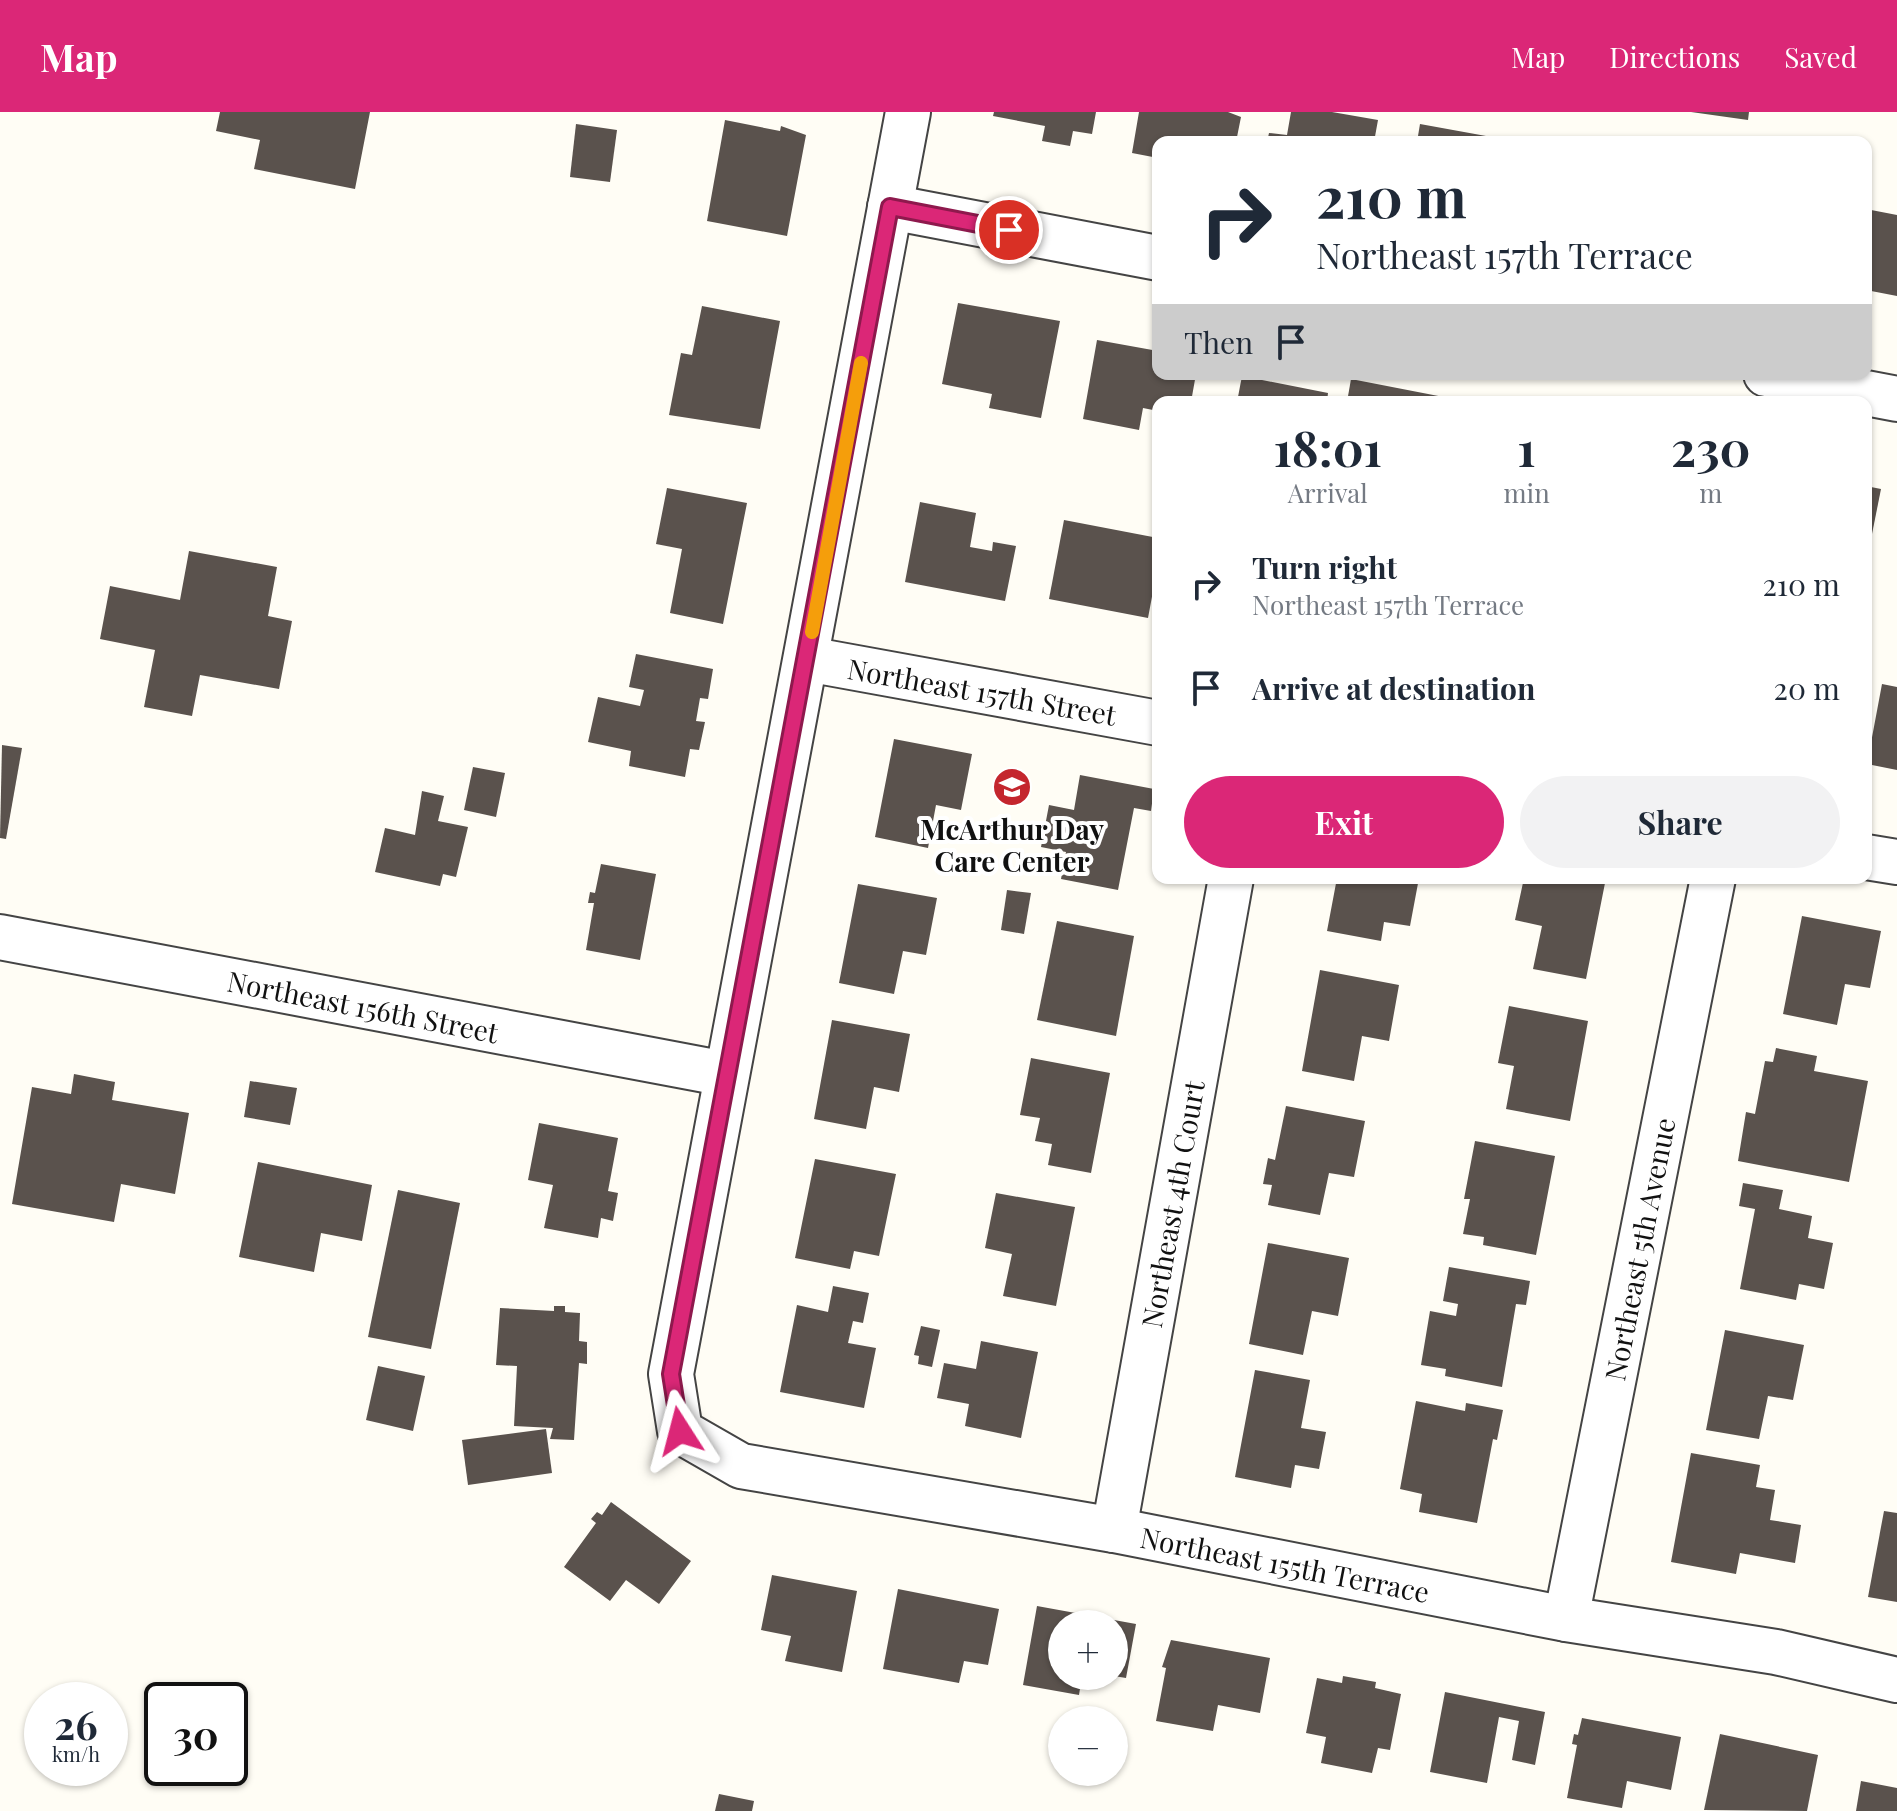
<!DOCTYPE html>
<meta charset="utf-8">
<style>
:root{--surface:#fff;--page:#f2f2f3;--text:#1f2937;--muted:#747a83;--accent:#db2777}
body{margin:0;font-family:"Playfair Display",serif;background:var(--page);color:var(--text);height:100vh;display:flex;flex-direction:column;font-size:30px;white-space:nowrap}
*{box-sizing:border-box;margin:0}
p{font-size:26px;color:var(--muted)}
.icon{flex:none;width:44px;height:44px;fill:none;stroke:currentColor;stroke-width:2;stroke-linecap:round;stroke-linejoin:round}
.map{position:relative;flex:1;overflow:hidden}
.details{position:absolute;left:1152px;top:284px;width:720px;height:488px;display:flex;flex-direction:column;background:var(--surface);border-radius:16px;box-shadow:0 2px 6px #0004}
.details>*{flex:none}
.top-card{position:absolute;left:1152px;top:24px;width:720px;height:244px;border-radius:16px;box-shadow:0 2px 6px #0004;background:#fff;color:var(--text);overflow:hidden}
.controls{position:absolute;left:1048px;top:1498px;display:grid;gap:16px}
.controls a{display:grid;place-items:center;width:80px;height:80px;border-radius:50%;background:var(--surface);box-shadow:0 2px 6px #0004;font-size:40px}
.speed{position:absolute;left:24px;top:1570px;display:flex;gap:16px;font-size:40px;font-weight:700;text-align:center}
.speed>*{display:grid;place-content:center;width:104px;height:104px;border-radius:50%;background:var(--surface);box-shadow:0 2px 6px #0004;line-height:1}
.speed small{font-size:20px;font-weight:400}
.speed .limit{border:4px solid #111;border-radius:12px;background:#fff;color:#111}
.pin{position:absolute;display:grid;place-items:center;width:68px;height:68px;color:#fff;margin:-34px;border:4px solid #fff;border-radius:50%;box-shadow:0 2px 8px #0007}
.me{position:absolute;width:88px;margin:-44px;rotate:351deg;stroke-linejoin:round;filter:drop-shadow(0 0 6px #0008)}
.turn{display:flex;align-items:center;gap:28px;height:168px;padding:0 32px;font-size:36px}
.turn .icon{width:104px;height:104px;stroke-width:2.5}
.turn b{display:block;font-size:56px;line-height:68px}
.then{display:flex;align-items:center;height:76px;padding:0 32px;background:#0003;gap:16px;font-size:30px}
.eta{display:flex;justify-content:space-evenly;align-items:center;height:136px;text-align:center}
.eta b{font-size:48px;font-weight:700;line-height:56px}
.button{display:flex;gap:16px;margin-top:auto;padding:16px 32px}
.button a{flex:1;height:92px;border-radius:48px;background:var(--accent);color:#fff;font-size:32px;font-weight:700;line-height:92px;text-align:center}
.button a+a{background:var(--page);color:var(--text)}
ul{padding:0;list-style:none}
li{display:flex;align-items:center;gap:24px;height:104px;padding:0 32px}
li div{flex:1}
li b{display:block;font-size:30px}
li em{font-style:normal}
header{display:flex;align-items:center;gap:48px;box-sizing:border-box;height:112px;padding:0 40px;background:var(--accent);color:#fff}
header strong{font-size:38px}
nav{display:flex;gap:44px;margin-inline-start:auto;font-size:28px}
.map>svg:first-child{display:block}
.building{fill:#5a524d}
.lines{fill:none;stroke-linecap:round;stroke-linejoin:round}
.minor-casing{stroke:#444;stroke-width:48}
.minor{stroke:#fff;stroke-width:44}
.route-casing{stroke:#8e194d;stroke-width:20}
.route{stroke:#db2777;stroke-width:14}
.slow{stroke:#f59e0b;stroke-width:14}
.labels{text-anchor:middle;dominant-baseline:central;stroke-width:8;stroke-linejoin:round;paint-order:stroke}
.street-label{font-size:28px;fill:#111;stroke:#fff}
.poi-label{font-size:28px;font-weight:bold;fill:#111;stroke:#fff}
</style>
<header>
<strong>Map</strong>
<nav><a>Map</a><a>Directions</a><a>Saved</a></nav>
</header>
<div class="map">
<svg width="1897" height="1699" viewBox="0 0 1897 1699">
<rect width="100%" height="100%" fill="#fffdf5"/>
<g class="building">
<polygon points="220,0 370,0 355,77 254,57 260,28 216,19"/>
<polygon points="994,0 1096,0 1092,22 1073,19 1070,34 1042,29 1045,14 993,4"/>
<polygon points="1139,0 1228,0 1241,5 1236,30 1158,30 1158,46 1132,41"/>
<polygon points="1291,0 1332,0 1378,8 1374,30 1267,30 1269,21 1287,23"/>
<polygon points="1691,0 1749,0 1748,8"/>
<polygon points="725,8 780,19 781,14 806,23 787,124 707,109"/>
<polygon points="576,12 617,18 610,70 570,65"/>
<polygon points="1420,12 1508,28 1508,30 1417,30"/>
<polygon points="1866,97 1897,103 1897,184 1866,178"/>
<polygon points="958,191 1060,209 1041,306 989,296 992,282 942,272"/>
<polygon points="702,194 780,209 760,317 669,303 681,241 692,243"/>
<polygon points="1097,228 1158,239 1158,262 1196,262 1191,290 1158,290 1158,299 1143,296 1139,318 1083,307"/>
<polygon points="1242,264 1328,281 1327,290 1237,290"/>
<polygon points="1351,267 1464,289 1464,290 1347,290"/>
<polygon points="1866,374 1881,377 1867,447 1866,447"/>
<polygon points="667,376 747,391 723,512 670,501 682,437 656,432"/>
<polygon points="920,390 976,401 970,435 992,439 993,430 1016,434 1005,489 905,470"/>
<polygon points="1064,408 1158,426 1158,453 1148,506 1049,487"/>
<polygon points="189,439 277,455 268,504 292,509 279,577 200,563 192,604 144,595 155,538 100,527 110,474 180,488"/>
<polygon points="636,542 713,557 708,587 700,586 696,609 705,610 699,638 690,637 685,665 629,654 631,639 588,630 598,585 640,594 644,578 629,575"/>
<polygon points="1882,572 1897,575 1897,658 1867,652"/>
<polygon points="894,627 972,642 961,698 936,693 928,736 875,725"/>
<polygon points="2,633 22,636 6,727 0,726"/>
<polygon points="473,655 505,661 496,705 464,698"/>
<polygon points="1080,663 1154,677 1151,699 1134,696 1118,778 1061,767 1066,740 1041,735 1049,693 1074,698"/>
<polygon points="422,679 444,684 438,709 468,715 456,765 443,762 440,774 375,760 385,716 415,723"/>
<polygon points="601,752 656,762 640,848 586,838 594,791 588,791 590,780 595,781"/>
<polygon points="1337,766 1419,766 1410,814 1384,810 1381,829 1327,819"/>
<polygon points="1524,766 1606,766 1586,867 1533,857 1542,814 1515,808"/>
<polygon points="858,772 937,786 926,843 903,839 894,882 839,871"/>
<polygon points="1007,778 1031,781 1024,822 1001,818"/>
<polygon points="1802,804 1881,819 1870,876 1845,872 1837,913 1783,902"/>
<polygon points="1057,809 1134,824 1116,924 1037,908"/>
<polygon points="1320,858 1399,873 1389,929 1362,924 1354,969 1302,959"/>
<polygon points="1509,894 1588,909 1570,1009 1506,997 1514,954 1498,951"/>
<polygon points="832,908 910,922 899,980 874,975 866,1017 814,1007"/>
<polygon points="1776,936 1817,944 1814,959 1868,969 1849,1070 1738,1049 1746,1000 1755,1002 1765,949 1773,950"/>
<polygon points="1031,946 1110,961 1091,1061 1048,1053 1052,1032 1035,1029 1040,1006 1020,1003"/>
<polygon points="74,962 115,970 112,988 189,1001 175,1082 121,1072 114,1110 12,1092 32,975 71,982"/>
<polygon points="250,969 297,976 290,1013 244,1005"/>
<polygon points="1286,994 1365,1009 1354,1065 1329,1061 1320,1103 1268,1093 1272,1073 1263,1072 1268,1046 1275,1048"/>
<polygon points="539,1011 618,1026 608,1079 618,1081 613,1109 601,1106 598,1126 544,1116 553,1073 528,1068"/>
<polygon points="1475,1029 1555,1044 1536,1143 1483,1133 1484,1125 1463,1122 1470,1087 1464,1087"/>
<polygon points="815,1047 896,1062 879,1144 854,1139 850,1157 795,1146"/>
<polygon points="258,1050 372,1073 362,1129 321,1121 314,1160 239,1145"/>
<polygon points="1743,1071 1783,1078 1779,1097 1812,1104 1808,1126 1833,1131 1824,1177 1799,1172 1796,1188 1740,1177 1755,1097 1739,1094"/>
<polygon points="398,1078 460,1091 431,1237 368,1225"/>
<polygon points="996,1081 1075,1095 1056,1194 1003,1184 1012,1142 985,1136"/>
<polygon points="1268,1131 1349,1146 1338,1204 1312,1199 1303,1243 1249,1232"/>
<polygon points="1449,1155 1530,1169 1526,1193 1516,1192 1502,1275 1445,1264 1446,1257 1421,1253 1430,1199 1456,1204 1458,1192 1443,1189"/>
<polygon points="833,1174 869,1181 863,1211 853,1209 848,1231 876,1236 864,1296 780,1280 797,1193 828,1200"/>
<polygon points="554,1194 565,1194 565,1200 580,1201 579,1229 587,1230 587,1252 579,1251 574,1328 550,1327 553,1316 514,1314 517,1254 496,1253 500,1196 554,1199"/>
<polygon points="921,1214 940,1218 932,1255 918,1252 919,1244 914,1243"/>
<polygon points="1725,1218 1804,1233 1793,1288 1768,1284 1759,1327 1706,1318"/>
<polygon points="981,1229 1038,1240 1021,1326 965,1314 969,1292 937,1286 944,1251 976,1257"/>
<polygon points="378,1254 425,1264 413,1319 366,1308"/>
<polygon points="1255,1258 1310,1268 1301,1316 1326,1320 1319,1357 1295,1353 1291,1376 1235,1365"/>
<polygon points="1416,1289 1465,1299 1466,1291 1503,1298 1497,1328 1493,1327 1477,1411 1419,1400 1422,1382 1400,1377"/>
<polygon points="546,1317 552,1361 468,1373 462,1328"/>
<polygon points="1691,1341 1760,1353 1756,1375 1775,1378 1770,1408 1801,1413 1795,1451 1740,1441 1736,1462 1671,1450"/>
<polygon points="611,1390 691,1449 659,1492 626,1468 610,1489 564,1455 596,1411 591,1407 597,1400 602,1403"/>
<polygon points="1884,1399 1897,1401 1897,1490 1868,1485"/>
<polygon points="772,1463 857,1479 842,1560 785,1549 791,1524 761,1518"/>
<polygon points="898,1477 999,1497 988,1553 964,1549 959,1571 883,1557"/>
<polygon points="1037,1494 1136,1512 1126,1566 1114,1564 1114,1512 1062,1512 1062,1564 1082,1564 1079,1583 1023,1573"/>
<polygon points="1171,1528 1270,1546 1260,1601 1218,1593 1213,1619 1156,1609 1166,1556 1162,1555"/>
<polygon points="1343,1564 1376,1570 1375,1576 1401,1582 1390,1638 1378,1636 1372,1661 1321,1651 1326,1625 1306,1621 1317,1566 1342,1571"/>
<polygon points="1445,1580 1545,1600 1535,1653 1512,1648 1519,1609 1499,1605 1487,1671 1430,1660"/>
<polygon points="1582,1606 1681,1625 1671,1678 1627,1669 1622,1696 1567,1686 1577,1633 1572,1632 1574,1622 1578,1623"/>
<polygon points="1720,1622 1818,1643 1807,1699 1704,1698"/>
<polygon points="1861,1669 1897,1676 1897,1699 1856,1699"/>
<polygon points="719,1682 754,1689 752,1699 715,1699"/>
</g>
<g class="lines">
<g class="minor-casing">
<g id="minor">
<polyline points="908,0 671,1262 680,1319 741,1354 1114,1418 1566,1507 1776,1540 1897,1568"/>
<polyline points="890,95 1158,146"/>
<polyline points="1766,262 1897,287"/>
<polyline points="807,547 1158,611"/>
<polyline points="1866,745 1897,750"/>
<polyline points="0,825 726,962"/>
<polyline points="1114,1418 1231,766"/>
<polyline points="1566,1507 1713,766"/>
</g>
</g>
<use href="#minor" class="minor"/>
</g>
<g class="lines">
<g class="route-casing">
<polyline id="route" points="680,1319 671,1262 890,95 1009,118"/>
</g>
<use href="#route" class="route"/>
<polyline class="slow" points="812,520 861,251"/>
</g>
<defs>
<g id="school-disc" transform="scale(2)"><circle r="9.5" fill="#c4262e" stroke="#fff"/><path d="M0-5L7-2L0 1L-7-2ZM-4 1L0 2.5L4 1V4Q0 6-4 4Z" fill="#fff"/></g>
</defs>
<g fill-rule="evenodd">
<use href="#school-disc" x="1012" y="675"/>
</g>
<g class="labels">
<g class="street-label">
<text transform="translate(982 579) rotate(10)">Northeast 157th Street</text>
<text transform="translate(363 894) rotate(11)">Northeast 156th Street</text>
<text transform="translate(1172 1092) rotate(-80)">Northeast 4th Court</text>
<text transform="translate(1639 1137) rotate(-79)">Northeast 5th Avenue</text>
<text transform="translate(1285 1452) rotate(11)">Northeast 155th Terrace</text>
</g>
<g class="poi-label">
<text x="1012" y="716">McArthur Day<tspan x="1012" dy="32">Care Center</tspan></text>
</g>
</g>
</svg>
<div class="controls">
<a>+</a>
<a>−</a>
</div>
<div class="speed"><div>26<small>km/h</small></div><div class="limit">30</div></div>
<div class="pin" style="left:1009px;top:118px;background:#d93025"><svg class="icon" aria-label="arrive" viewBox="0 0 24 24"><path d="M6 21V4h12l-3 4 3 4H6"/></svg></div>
<svg class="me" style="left:680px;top:1319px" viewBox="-20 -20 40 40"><path d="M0-17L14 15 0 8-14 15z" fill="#db2777" stroke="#fff" stroke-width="4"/></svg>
<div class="top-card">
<div class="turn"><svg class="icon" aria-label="right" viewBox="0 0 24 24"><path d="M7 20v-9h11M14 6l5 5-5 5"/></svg><div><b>210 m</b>Northeast 157th Terrace</div></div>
<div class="then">Then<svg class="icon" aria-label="arrive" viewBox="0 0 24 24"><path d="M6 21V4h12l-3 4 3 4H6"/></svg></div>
</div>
<section class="details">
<div class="eta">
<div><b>18:01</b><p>Arrival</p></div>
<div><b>1</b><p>min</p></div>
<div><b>230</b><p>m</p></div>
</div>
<ul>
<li><svg class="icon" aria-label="right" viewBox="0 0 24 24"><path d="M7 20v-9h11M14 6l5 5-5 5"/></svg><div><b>Turn right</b><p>Northeast 157th Terrace</p></div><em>210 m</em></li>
<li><svg class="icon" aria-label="arrive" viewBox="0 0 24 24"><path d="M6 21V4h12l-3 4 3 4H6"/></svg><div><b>Arrive at destination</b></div><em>20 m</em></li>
</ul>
<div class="button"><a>Exit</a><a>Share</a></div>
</section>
</div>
